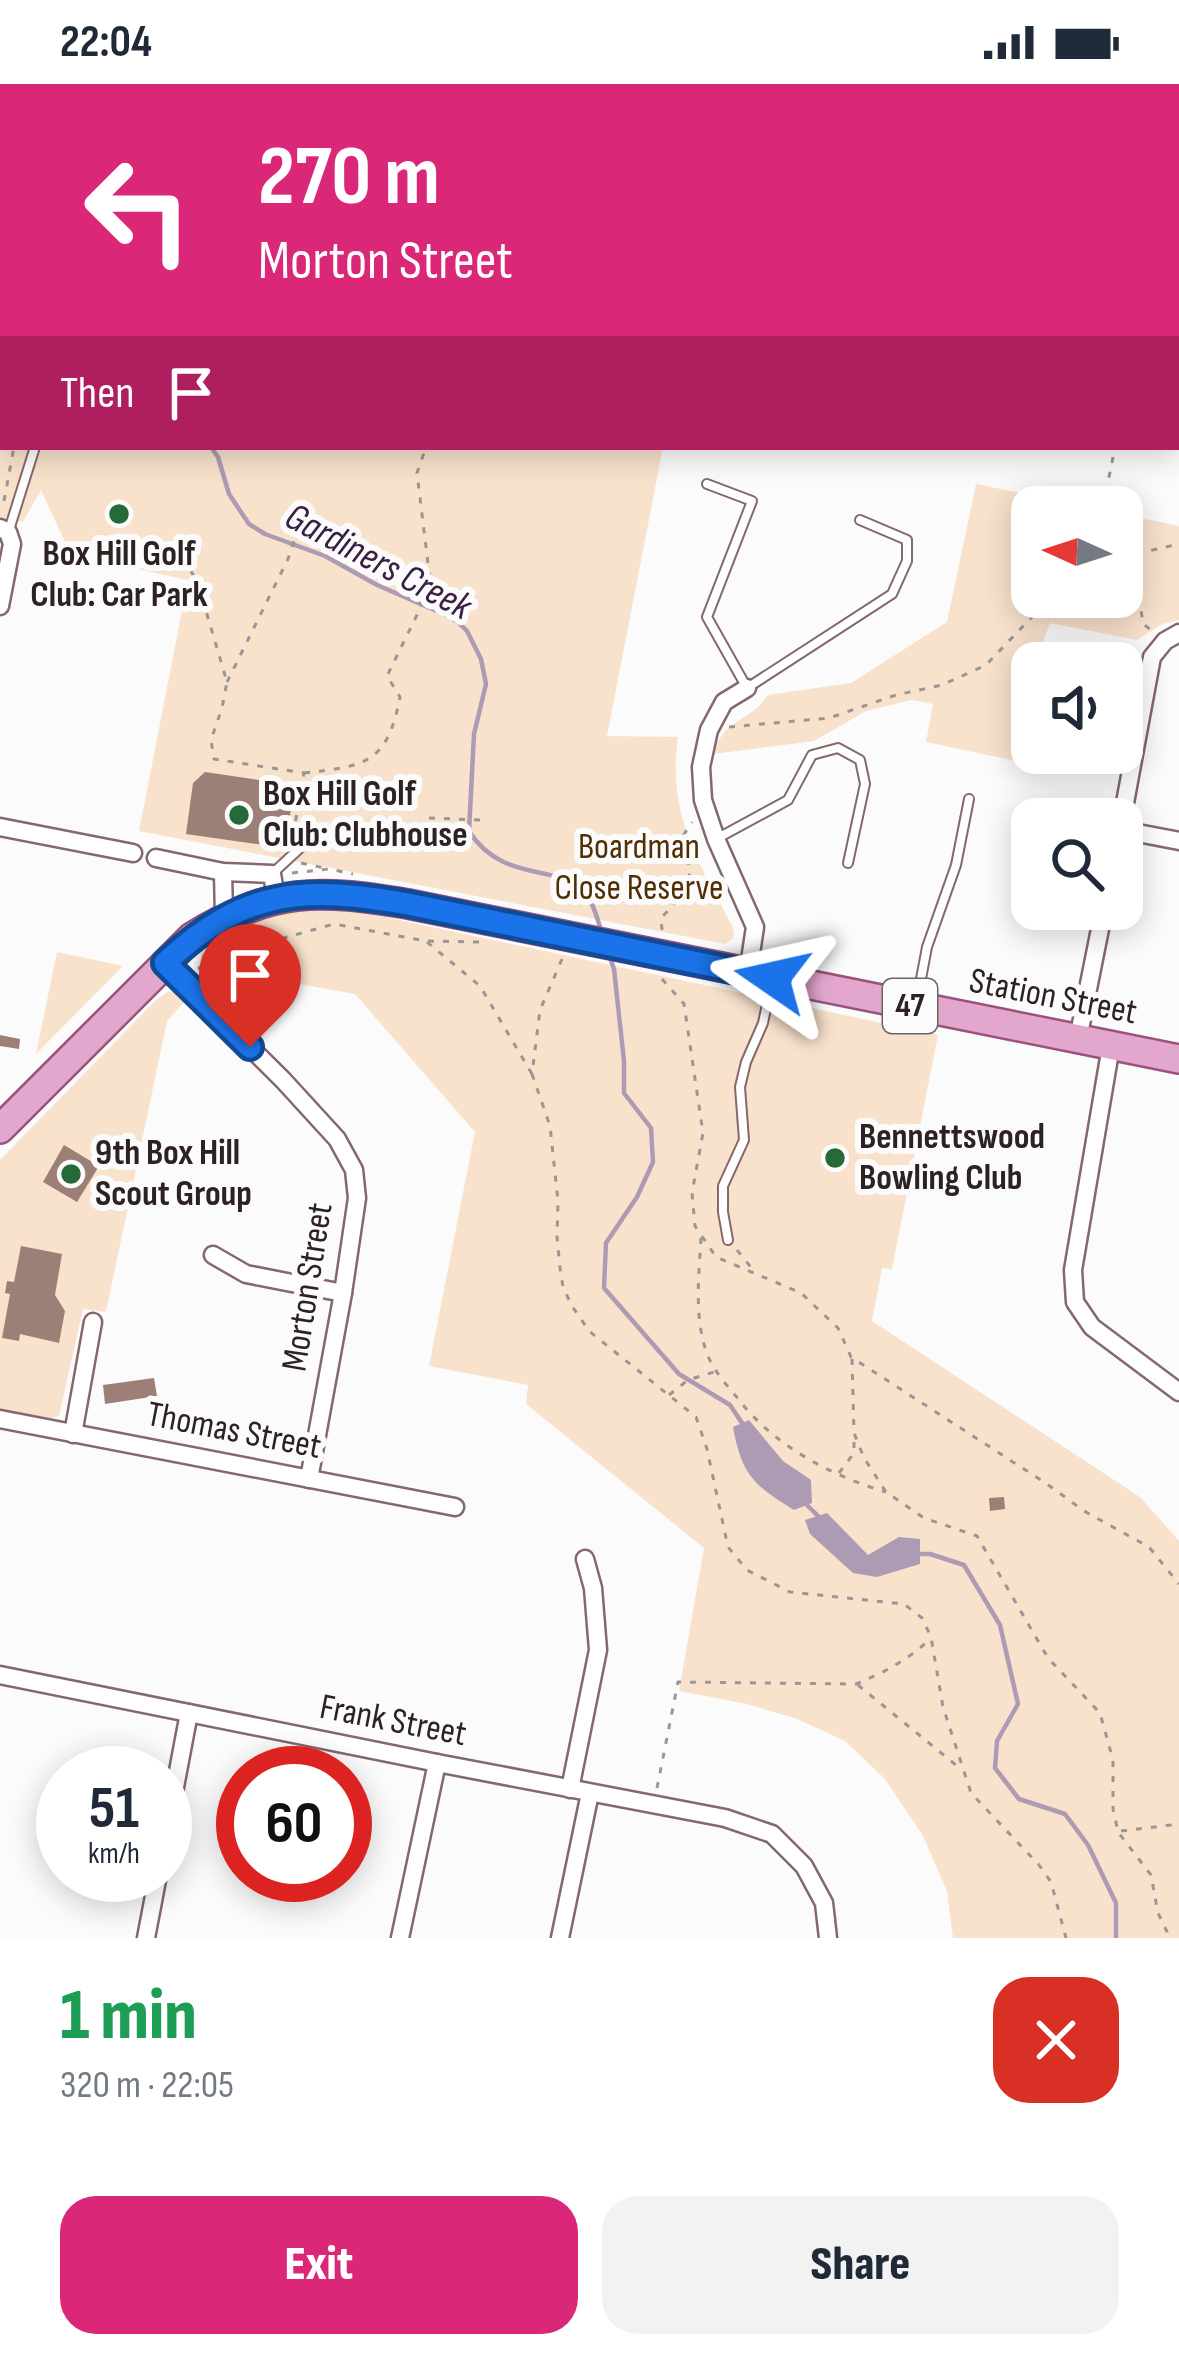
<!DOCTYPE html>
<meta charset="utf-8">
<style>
:root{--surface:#fff;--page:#f2f2f3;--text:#1f2937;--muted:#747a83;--accent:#db2777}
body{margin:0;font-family:"Sofia Sans Condensed",sans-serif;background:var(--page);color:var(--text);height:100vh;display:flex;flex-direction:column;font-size:45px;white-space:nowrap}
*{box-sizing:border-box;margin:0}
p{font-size:39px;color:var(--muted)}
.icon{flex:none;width:66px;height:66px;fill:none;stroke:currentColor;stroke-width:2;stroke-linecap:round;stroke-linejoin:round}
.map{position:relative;height:1854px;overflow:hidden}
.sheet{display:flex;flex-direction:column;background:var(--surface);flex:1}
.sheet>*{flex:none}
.hud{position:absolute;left:0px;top:0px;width:1179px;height:366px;box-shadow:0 6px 30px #0003;background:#db2777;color:#fff;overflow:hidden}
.needle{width:78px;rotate:273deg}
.fabs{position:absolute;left:1011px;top:402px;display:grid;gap:24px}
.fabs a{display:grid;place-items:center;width:132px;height:132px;border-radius:24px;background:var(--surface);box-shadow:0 6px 30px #0003;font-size:60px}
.speed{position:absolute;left:36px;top:1662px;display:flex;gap:24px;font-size:60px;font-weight:700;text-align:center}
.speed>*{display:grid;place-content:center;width:156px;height:156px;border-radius:50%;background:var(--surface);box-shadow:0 6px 30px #0003;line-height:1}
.speed small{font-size:30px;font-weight:400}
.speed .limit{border:18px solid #d22;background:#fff;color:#111}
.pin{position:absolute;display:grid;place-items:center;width:102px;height:102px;color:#fff;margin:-123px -51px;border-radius:50% 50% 50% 0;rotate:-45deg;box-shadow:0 0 12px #0007}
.pin .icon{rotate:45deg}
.me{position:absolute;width:132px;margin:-66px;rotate:281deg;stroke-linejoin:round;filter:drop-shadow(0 0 9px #0008)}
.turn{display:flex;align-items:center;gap:42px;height:252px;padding:0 60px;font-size:54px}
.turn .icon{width:156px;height:156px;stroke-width:2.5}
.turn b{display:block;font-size:84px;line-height:102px}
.then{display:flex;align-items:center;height:114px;padding:0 60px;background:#0003;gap:24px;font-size:45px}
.round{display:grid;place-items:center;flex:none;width:126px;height:126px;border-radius:36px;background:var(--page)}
.summary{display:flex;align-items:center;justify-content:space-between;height:204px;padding:0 60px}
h1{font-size:72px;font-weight:800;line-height:90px;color:#1e9e55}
.button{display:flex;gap:24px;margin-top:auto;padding:24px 60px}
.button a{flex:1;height:138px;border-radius:36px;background:var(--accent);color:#fff;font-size:48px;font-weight:800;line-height:138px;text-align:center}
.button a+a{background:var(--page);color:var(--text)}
.status{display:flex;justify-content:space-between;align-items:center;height:84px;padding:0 60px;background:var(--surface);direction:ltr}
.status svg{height:33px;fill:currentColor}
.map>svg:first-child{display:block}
.green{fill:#f8e2cc}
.water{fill:#ad9bb4}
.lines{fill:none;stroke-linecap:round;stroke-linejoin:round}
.stream{stroke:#ad9bb4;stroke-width:4.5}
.building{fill:#9c8077}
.service-casing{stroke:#85686b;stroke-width:12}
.minor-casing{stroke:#85686b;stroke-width:21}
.primary-casing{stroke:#98527b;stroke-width:32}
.path{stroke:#9b9696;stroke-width:3;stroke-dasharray:6 9;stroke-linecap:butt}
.service{stroke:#fff;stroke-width:8}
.minor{stroke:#fff;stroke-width:16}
.primary{stroke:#e3a7cd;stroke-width:27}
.route-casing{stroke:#114b97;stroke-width:30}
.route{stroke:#1a73e8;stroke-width:21}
.poi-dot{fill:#266b37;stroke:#fbfbfb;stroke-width:4.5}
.labels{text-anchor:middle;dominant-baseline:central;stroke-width:12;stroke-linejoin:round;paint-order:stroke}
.shield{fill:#fbfbfb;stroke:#6b6263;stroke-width:3}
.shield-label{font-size:33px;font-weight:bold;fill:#2d2122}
.poi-label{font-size:36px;font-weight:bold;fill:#2d2122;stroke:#fbfbfb;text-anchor:start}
.park-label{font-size:36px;fill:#502f04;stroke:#fbfbfb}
.street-label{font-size:36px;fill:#2d2122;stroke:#fbfbfb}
.water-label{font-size:39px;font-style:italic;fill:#391f43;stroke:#fbfbfb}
</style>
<div class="status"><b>22:04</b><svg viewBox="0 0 49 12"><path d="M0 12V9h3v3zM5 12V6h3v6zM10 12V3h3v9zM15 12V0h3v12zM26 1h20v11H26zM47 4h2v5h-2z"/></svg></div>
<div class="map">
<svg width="1179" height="1854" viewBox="0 0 1179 1854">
<rect width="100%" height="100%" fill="#fbfbfb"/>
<g class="green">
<polygon points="0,0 834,0 833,3 3,3 3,325 0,325"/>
<path d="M3,349V363H663L607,652L678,653C667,730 698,777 733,843L734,854L725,860L139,747L188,496L71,471L41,406L23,438L0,433V364Z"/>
<path d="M976,400L1089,423H1032V513H1122V430L1179,442V536L1162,540L1137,556L1050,539L1035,579H1032V593L1016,677L926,658L933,620L912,616L866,627L814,657L713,670C724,633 750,639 768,611L851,599L947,538Z"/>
<polygon points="321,824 385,833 938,951 892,1185 882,1184 872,1237 1140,1413 1179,1457 1179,1854 953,1854 947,1807 922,1750 884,1694 845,1657 797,1635 747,1620 679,1607 704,1464 526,1320 528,1301 429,1282 475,1048 355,910 299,900 247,936 200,889 201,870 239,842 290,827"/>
<polygon points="57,868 123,882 36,970"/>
<polygon points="168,908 175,908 185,917 167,937 106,1228 83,1225 59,1332 49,1335 0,1326 0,1076 157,915"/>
</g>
<g class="water">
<path d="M749,1336L783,1377L811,1396L812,1419L794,1426C754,1401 742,1392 733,1343Z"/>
<polygon points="827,1429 868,1471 899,1453 920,1455 920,1480 877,1493 853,1489 810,1450 805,1436"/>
</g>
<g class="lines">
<g class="stream">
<polyline points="0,218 3,219"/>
<path d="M211,363L218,373L229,410L249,440L265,450L325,472L377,501L446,531L458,538L467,547L481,575L486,600L474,650L469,747C503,801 561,778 586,810C594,820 597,834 601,846"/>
<polyline points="610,874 614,885 624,977 624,1009 651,1044 653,1078 637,1113 606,1159 604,1204 679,1290 730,1321 744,1342"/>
<polyline points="802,1416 820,1434"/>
<polyline points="917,1470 930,1470 964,1481 1000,1541 1018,1620 997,1657 995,1684 1019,1715 1065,1730 1088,1761 1116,1819 1116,1854"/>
</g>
</g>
<g class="building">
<polygon points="205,688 286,700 293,712 285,764 186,750 193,699"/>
<polygon points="0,951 20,955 19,965 0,962"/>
<polygon points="64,1061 99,1082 77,1118 43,1098"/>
<polygon points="21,1162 62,1170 55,1211 65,1227 59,1259 20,1250 19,1257 2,1254 10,1210 5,1209 7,1197 14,1198"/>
<polygon points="154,1294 157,1312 105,1320 103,1301"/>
<polygon points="1004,1413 1005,1425 990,1427 989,1414"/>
</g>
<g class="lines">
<g class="service-casing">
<g id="service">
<polyline points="100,3 101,0"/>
<polyline points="707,400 752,417 707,533 747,604 892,510 907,477 907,456 860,436"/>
<polyline points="9,446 35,363"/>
<polyline points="718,754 788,716 812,671 838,664 860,676 865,700 848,779"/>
<polyline points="273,789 300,764"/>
<polyline points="917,916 927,863 956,781 969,715"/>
<polyline points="728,1156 723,1128 723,1102 744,1056 740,1003 746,978 763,939 771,901"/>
</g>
</g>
<g class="minor-casing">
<g id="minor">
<polyline points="944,3 945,0"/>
<polyline points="1176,13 1179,0"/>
<polyline points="1176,101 1179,101"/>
<polyline points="1176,318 1179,317"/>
<polyline points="0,444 8,448 12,460 0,522"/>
<polyline points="747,604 724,618 709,646 701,683 703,716 716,755 755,843 748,889"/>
<polyline points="1122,735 1152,573 1165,557 1179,549"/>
<polyline points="0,743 133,769"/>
<polyline points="1122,746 1179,757"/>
<polyline points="156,774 223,788 272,790 276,814"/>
<polyline points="223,788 224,833"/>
<polyline points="165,879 283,996 337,1055 354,1086 357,1114 343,1209 309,1395"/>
<polyline points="1078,955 1104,825"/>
<polyline points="1111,962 1073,1186 1075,1218 1092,1243 1179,1308"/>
<polyline points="213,1171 246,1190 343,1209"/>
<polyline points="0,1335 455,1423"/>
<polyline points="73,1350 93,1238"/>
<polyline points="0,1591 437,1679 725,1734 772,1750 804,1782 824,1819 828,1854"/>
<polyline points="570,1705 598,1566 593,1504 585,1475"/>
<polyline points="165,1756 189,1629"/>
<polyline points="146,1854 158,1791"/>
<polyline points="400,1854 437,1679"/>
<polyline points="560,1854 590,1709"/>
</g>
</g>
<g class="primary-casing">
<path id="primary" d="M0,1045L192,853C273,803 318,805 408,820L1179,975"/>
</g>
<g class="path">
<polyline points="0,266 3,268"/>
<polyline points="0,315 3,316"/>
<polyline points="4,417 14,363"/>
<polyline points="1103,423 1115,363"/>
<polyline points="1122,457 1133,470 1143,540 1154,548"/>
<polyline points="1122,473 1179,460"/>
<polyline points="184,474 198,500 227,598 222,624 211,656 214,675 304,689 292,757"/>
<polyline points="227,598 288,475 301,436"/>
<polyline points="729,643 829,634 896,611 942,601 986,581 1051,513"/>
<path d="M304,689C366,682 387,680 400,613L387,592L417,531L430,496L417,389L426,363"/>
<polyline points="429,734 481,736"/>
<polyline points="301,779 329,785"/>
<polyline points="292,789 329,785 353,790"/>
<path d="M662,846L661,834C693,801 694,798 683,752L692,738"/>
<polyline points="427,858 480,902 532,990"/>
<polyline points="562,875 540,926 532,990 550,1042 558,1117 557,1153 560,1184 563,1203 572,1222 589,1247 696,1333 707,1365 728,1463 747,1486 790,1508 904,1520 922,1534 931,1553 943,1623 971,1709 1039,1781 1051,1798 1066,1854"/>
<polyline points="198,885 212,874 334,840 426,857 479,858"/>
<polyline points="662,895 684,920 703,1049 692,1109 695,1142 716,1173 801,1209 838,1244 851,1273 1047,1400 1084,1427 1149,1463 1179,1500"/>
<path d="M701,1154C699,1191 694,1230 706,1267C713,1288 730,1304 743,1321C779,1364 832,1392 886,1408"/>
<polyline points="737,1166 754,1187"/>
<polyline points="852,1275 854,1349 864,1374 886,1408 924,1434 977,1452 1048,1574 1100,1629 1113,1676 1113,1725 1118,1748 1151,1791 1158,1829 1170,1854"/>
<polyline points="669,1311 688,1296 717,1287"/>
<polyline points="839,1389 854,1369 854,1355"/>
<polyline points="858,1601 962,1686"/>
<path d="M657,1704L678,1598L856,1600C885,1588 908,1576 930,1555"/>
<polyline points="1121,1747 1179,1740"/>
</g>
<use href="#service" class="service"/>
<use href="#minor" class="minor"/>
<use href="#primary" class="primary"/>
</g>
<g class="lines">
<g class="route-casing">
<path id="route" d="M250,963L165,879C245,804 304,802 408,820L772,894"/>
</g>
<use href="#route" class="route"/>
</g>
<g class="poi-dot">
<circle cx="119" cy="430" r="12"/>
<circle cx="239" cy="731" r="12"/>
<circle cx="835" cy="1074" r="12"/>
<circle cx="71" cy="1090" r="12"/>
</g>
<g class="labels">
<rect class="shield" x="883" y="895" width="54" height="54" rx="9"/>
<g class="shield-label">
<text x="910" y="922">47</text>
</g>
<g class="poi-label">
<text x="119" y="470" text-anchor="middle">Box Hill Golf<tspan x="119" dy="41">Club: Car Park</tspan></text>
<text x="263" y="710">Box Hill Golf<tspan x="263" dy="41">Club: Clubhouse</tspan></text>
<text x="859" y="1053">Bennettswood<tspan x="859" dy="41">Bowling Club</tspan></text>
<text x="95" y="1069">9th Box Hill<tspan x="95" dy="41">Scout Group</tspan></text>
</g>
<g class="park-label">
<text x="639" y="763">Boardman<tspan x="639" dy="41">Close Reserve</tspan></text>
</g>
<g class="street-label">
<text transform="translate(1053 913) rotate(11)">Station Street</text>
<text transform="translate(308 1203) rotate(-81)">Morton Street</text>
<text transform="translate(234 1347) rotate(11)">Thomas Street</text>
<text transform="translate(393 1637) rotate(11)">Frank Street</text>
</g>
<g class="water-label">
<text transform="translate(378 478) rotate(28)">Gardiners Creek</text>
</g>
</g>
</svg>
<div class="fabs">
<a><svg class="needle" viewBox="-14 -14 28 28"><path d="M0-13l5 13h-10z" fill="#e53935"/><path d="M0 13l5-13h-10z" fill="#747a83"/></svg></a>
<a><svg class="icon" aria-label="sound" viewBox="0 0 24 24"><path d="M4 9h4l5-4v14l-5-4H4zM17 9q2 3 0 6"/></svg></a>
<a><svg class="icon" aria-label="search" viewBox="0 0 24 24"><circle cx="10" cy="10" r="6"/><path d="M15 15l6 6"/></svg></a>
</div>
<div class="speed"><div>51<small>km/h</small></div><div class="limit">60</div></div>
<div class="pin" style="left:250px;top:963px;background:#d93025"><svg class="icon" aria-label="arrive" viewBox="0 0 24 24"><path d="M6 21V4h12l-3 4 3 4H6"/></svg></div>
<svg class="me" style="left:772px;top:894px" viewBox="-20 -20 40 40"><path d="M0-17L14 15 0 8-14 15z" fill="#1a73e8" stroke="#fff" stroke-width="4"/></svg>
<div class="hud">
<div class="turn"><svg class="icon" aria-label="left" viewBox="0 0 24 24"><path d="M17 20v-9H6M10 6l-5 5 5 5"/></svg><div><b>270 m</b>Morton Street</div></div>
<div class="then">Then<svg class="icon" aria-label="arrive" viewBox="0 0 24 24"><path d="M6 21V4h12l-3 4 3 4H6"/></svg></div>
</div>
</div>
<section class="sheet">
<div class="summary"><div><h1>1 min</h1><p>320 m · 22:05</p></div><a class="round" style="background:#d93025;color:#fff"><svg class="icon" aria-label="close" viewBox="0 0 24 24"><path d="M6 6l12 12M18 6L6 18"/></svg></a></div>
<div class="button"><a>Exit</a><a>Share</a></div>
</section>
